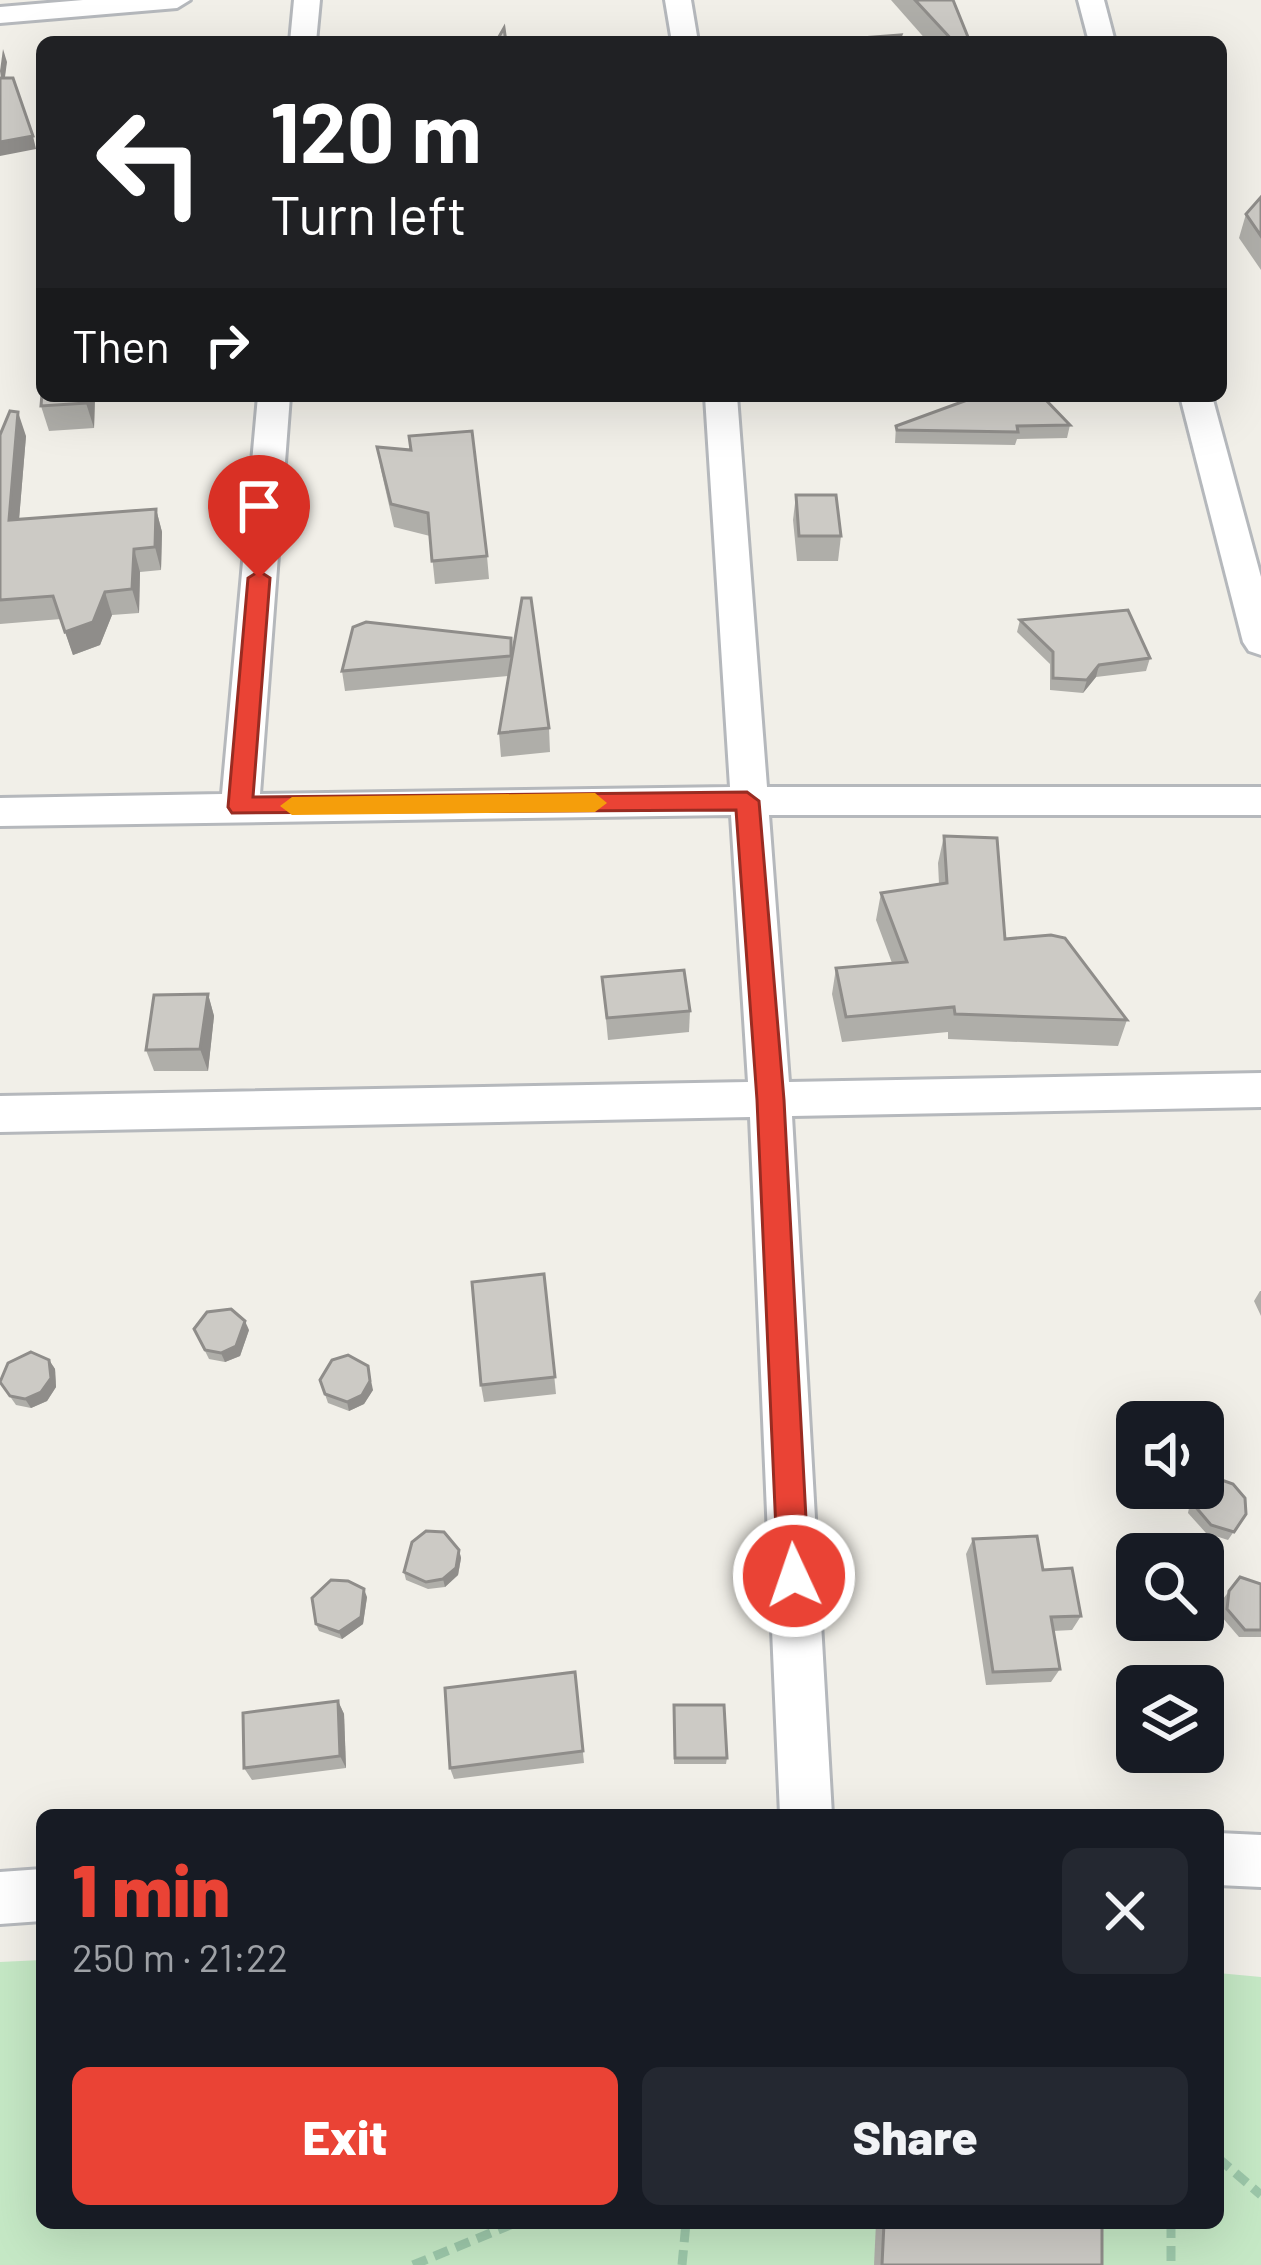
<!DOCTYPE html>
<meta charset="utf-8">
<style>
:root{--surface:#171b24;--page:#242831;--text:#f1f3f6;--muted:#9ea1a6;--accent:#ea4335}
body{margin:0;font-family:Barlow,sans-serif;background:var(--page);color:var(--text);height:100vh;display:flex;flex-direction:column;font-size:45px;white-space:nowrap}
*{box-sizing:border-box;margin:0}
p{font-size:39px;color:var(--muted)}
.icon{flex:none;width:66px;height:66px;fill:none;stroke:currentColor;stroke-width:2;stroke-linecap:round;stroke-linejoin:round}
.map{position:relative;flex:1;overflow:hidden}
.side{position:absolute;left:36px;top:1809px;width:1188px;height:420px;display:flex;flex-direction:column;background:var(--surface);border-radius:18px;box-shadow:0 12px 48px #0002}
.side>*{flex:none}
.hud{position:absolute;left:36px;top:36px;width:1191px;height:366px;border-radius:18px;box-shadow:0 12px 48px #0002;background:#202124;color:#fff;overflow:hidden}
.controls{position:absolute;left:1116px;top:1401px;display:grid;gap:24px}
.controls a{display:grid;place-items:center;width:108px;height:108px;border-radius:18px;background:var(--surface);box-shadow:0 12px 48px #0002;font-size:60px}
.pin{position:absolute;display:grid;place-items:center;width:102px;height:102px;color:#fff;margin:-123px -51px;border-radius:50% 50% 50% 0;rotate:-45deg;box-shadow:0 0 12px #0007}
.pin .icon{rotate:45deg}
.me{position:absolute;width:132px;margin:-66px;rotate:357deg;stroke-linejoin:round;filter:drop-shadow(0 0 9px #0008)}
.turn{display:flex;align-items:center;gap:42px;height:252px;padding:0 36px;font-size:54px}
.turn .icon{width:156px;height:156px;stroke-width:2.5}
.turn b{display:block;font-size:84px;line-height:102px}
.then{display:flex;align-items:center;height:114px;padding:0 36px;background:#0003;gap:24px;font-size:45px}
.round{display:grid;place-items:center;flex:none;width:126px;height:126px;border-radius:18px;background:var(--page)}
.headline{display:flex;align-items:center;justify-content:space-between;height:204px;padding:0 36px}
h1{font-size:72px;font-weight:800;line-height:90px;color:var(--accent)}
.cta{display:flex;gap:24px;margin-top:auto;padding:24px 36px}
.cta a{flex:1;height:138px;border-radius:18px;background:var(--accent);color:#fff;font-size:48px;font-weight:800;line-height:138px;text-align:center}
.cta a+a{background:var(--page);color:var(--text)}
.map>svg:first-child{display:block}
.green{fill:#c5e8c5}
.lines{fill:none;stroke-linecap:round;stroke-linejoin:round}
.street-casing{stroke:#b5b8bc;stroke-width:6}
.path{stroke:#9cc7a9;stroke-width:9;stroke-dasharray:15 8;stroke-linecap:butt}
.street{fill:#fff;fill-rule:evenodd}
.wall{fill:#afaea9}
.shaded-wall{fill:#8f8d8a}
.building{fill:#cccac5;stroke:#8f8d8a;stroke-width:3}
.route{fill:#ea4335;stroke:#982c22;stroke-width:3}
.slow{fill:#f59e0b}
</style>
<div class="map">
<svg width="1261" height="2265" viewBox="0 0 1261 2265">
<rect width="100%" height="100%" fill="#f1efe8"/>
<polygon class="green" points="42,1960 42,2223 1218,2223 1218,1973 1261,1977 1261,2265 0,2265 0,1962"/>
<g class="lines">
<g class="street-casing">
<g id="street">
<polygon points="83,0 190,0 177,8 0,23 0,7"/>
<polygon points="294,0 320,0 316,42 290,42"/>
<polygon points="665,0 691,0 698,42 672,42"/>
<polygon points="1078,0 1104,0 1115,42 1089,42"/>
<polygon points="258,396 290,396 260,794 730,787 705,396 737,396 767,787 1261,787 1261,815 769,815 789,1082 1261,1073 1261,1107 792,1116 832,1815 780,1815 750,1117 0,1132 0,1096 748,1082 731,815 0,826 0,798 222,794"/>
<polygon points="1180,396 1212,396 1261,577 1261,655 1249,651 1243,642"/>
<polygon points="1218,1833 1261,1835 1261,1887 1218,1885"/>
<polygon points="42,1869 42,1921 0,1924 0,1872"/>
</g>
</g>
<g class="path">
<polyline points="1218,2158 1261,2195"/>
<polyline points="1171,2223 1171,2265"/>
<polyline points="413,2265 515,2223"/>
<polyline points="682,2265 686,2223"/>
</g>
<use href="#street" class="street"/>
</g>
<g class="wall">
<polygon points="891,0 953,0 970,42 928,42"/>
<polygon points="1261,197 1261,270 1239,238 1246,214"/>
<polygon points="95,396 94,428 49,431 41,406"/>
<polygon points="973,396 1042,396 1070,425 1067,438 1017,439 1015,445 895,443 896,426 973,399"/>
<polygon points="0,435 26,436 19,519 156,509 162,532 161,570 140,572 139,613 112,615 100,645 73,655 61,619 0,624"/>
<polygon points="377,447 487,556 489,579 435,584 430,536 394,527 381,470"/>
<polygon points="796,495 841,536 838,561 797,561 793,520"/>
<polygon points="1020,620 1150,658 1146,671 1096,677 1083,693 1050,690 1050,664 1017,632"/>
<polygon points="512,654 549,728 550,752 501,757 499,733 508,676 345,691 342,671"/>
<polygon points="944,836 1005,939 1127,1020 1118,1046 948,1039 948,1032 842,1042 832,994 836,968 892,963 876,920 881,893 939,884 938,863"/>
<polygon points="602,977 690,1011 689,1032 608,1040"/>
<polygon points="208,994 214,1016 208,1071 154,1071 146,1050"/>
<polygon points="544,1274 556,1394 484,1402 481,1385"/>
<polygon points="1260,1291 1261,1291 1261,1316 1254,1301"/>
<polygon points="194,1329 249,1330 240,1356 225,1362 209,1359"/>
<polygon points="49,1360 55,1369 56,1387 47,1401 31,1408 16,1405 0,1382"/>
<polygon points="320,1380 373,1390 364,1404 349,1411 328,1403"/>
<polygon points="1195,1488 1203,1488 1246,1514 1228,1540 1206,1533 1188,1513 1192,1493"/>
<polygon points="973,1539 1043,1570 1081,1616 1072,1630 1053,1631 1060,1669 1051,1682 986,1685 966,1554"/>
<polygon points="459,1550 461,1558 458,1575 445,1587 428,1589 406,1580 404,1572"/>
<polygon points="1240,1577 1261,1584 1261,1637 1239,1637 1221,1616 1223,1599"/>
<polygon points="367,1597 363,1624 342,1639 319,1631 316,1624"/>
<polygon points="575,1672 584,1763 454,1779 450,1768"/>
<polygon points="338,1701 344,1714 346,1768 252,1780 244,1768"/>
<polygon points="674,1705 727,1758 726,1764 674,1764"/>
<polygon points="876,2223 1102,2223 1102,2265 874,2265"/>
</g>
<g class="shaded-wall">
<polygon points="3,49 7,62 3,92 0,71"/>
<polygon points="33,136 36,149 0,156 0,142"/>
<polygon points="87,396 95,396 94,428 86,403"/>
<polygon points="18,412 26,436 17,544 9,520"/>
<polygon points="156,509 162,532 161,570 155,547"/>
<polygon points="134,549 140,572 139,613 132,589"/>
<polygon points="105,592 112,615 100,645 73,655 65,632"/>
<polygon points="1099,665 1096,677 1083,693 1087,680"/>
<polygon points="208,994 214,1016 208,1071 200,1049"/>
<polygon points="245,1321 249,1330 240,1356 225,1362 221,1353"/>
<polygon points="49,1360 55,1369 56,1387 47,1401 31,1408 25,1399"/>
<polygon points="368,1366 373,1390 364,1404 349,1411 347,1402"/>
<polygon points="459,1550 461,1558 458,1575 445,1587 443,1579"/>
<polygon points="364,1589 367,1597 363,1624 342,1639 339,1632"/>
<polygon points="338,1701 344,1714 346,1768 340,1756"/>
</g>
<g class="building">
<polygon points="915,0 953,0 970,42 954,42"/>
<polygon points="504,28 506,42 496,42"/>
<polygon points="901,35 898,42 821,41"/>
<polygon points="0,78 13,78 33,136 0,142"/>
<polygon points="1261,197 1261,236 1246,214"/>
<polygon points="42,394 42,396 87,396 86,403 41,406"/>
<polygon points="978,396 1042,396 1070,425 1017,426 1018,432 897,430 896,426"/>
<polygon points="10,411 18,412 9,520 156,509 155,547 134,549 132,589 105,592 93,622 65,632 53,596 0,600 0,435"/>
<polygon points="472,431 487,556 432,561 428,513 391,504 377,447 411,450 409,436"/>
<polygon points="796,495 836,495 841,536 799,536"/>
<polygon points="522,598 531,598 549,728 499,733"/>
<polygon points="1128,610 1150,658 1099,665 1087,680 1053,678 1053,652 1020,620"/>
<polygon points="366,622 511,638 511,656 342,671 353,627"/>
<polygon points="944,836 997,838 1005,939 1051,935 1065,938 1127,1020 955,1014 954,1007 846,1017 836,968 907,962 881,893 947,883"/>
<polygon points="684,970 690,1011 607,1018 602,977"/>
<polygon points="208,994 200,1049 146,1050 154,995"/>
<polygon points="544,1274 555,1377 481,1385 472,1282"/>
<polygon points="231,1309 245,1321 236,1346 221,1353 205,1350 194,1329 207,1312"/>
<polygon points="31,1352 49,1360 51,1378 41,1392 25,1399 10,1396 0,1382 8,1363"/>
<polygon points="348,1355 368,1366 370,1381 362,1395 347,1402 325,1394 320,1380 332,1360"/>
<polygon points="1216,1478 1233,1484 1245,1498 1246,1514 1234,1532 1211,1525 1194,1505 1197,1488 1203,1488 1203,1483"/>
<polygon points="426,1531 444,1532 459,1550 456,1568 443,1579 426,1582 404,1572 412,1542"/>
<polygon points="1037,1536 1043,1570 1072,1568 1081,1616 1051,1617 1060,1669 993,1672 973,1539"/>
<polygon points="1240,1577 1261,1584 1261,1630 1245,1630 1227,1609 1229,1591"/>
<polygon points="331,1580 348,1581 364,1589 361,1617 339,1632 316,1624 312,1598"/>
<polygon points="575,1672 583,1751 450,1768 445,1688"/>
<polygon points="338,1701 340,1756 244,1768 243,1713"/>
<polygon points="674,1705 724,1705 727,1758 675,1758"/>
<polygon points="884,2223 1102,2223 1102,2265 882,2265"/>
</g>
<polygon class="route" points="259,571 270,578 253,797 747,792 759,801 784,1100 809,1576 805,1587 794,1592 783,1587 778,1576 757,1100 736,810 232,813 228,807 248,578"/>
<polygon class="slow" points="595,793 607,803 595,812 292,815 280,806 292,797"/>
</svg>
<div class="controls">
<a><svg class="icon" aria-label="sound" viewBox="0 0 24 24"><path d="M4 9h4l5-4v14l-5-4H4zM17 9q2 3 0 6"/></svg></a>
<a><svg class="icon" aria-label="search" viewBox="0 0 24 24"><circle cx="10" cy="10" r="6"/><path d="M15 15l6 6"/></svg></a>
<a><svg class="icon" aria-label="layers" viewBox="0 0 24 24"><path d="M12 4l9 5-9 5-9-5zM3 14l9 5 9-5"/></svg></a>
</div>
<div class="pin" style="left:259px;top:578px;background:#d93025"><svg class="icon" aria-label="arrive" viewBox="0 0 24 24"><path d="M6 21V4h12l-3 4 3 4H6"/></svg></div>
<svg class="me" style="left:794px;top:1576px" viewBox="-20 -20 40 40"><circle r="17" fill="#ea4335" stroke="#fff" stroke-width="3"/><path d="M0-11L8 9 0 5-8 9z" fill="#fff"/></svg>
<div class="hud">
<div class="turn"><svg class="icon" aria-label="left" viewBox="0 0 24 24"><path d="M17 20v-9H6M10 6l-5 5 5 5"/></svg><div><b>120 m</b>Turn left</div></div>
<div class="then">Then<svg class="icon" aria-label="right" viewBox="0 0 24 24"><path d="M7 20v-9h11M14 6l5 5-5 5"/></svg></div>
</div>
<section class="side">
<div class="headline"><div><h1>1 min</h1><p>250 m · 21:22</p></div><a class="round"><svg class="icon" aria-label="close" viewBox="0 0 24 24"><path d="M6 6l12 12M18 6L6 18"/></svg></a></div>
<div class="cta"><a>Exit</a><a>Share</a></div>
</section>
</div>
